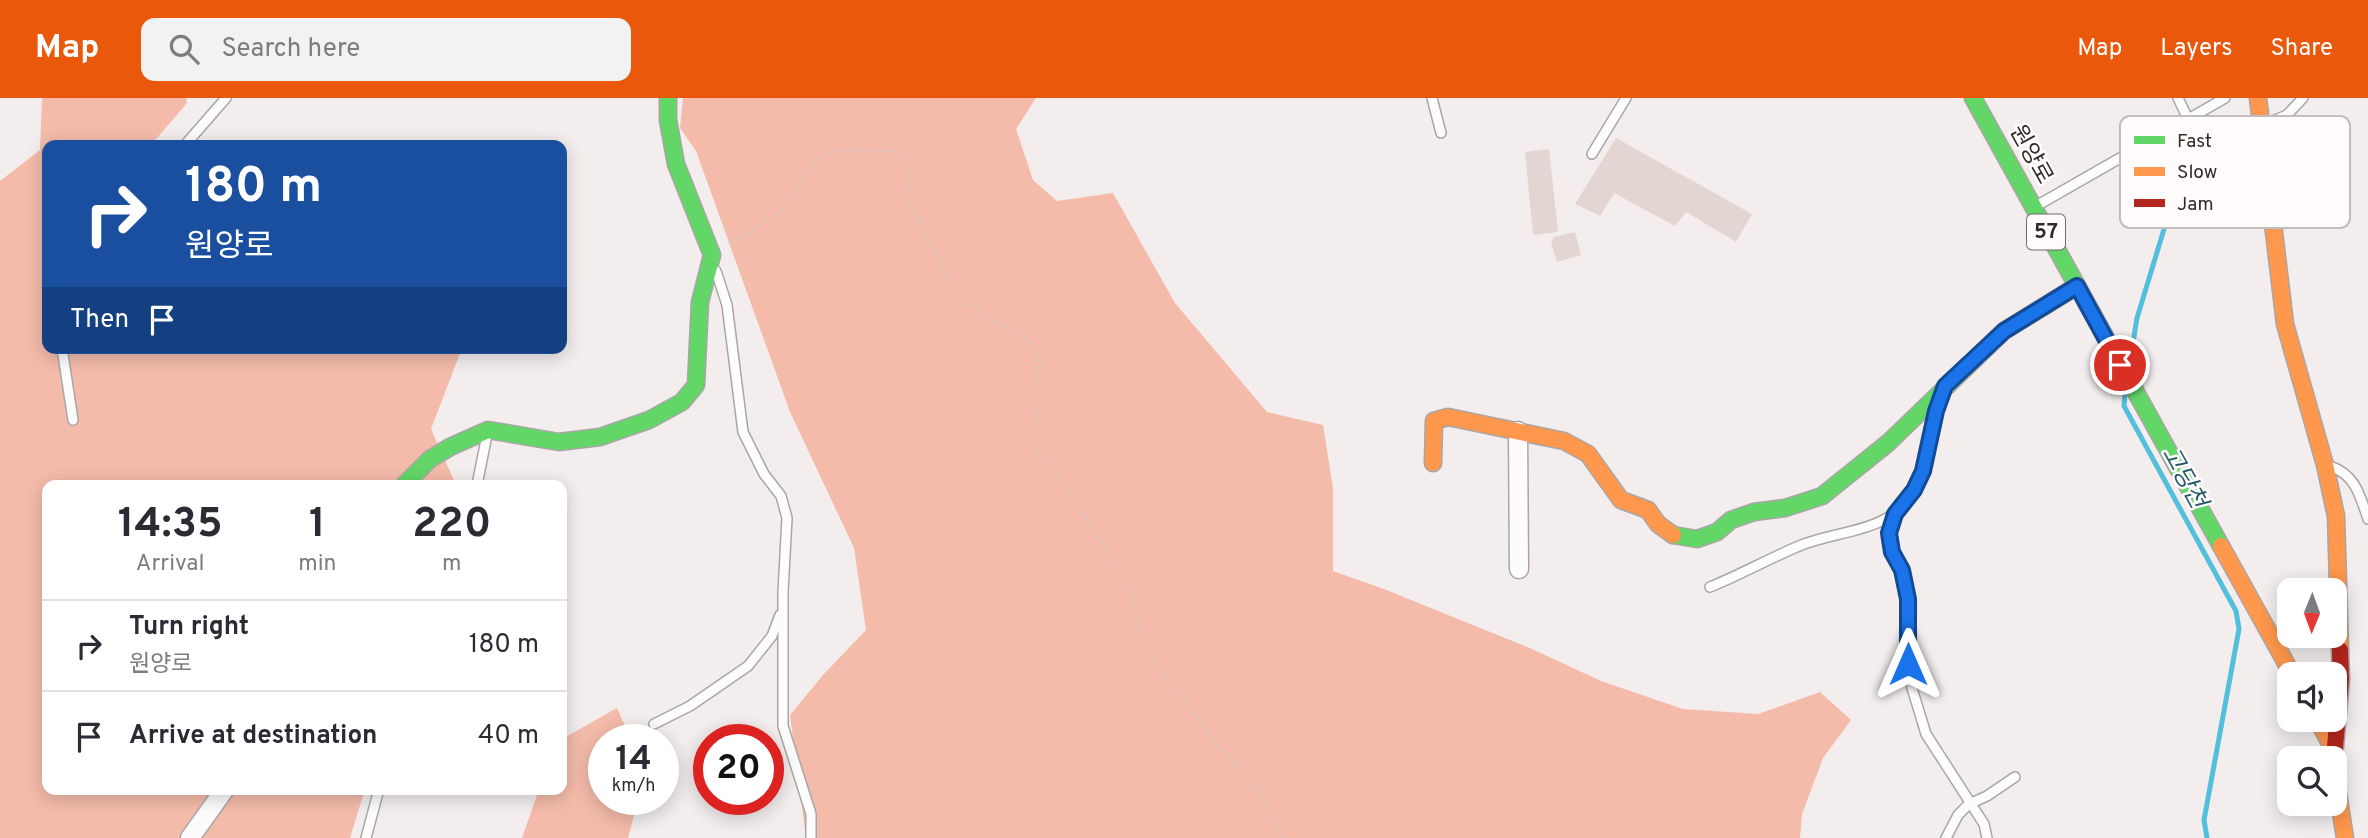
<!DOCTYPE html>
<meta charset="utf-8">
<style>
:root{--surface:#fff;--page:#f2f2f3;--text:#2b2b33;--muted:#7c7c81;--line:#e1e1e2;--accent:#ea580c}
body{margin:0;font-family:Overpass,"Noto Sans KR",sans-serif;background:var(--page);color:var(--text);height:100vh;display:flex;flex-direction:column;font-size:26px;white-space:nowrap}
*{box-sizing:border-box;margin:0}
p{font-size:23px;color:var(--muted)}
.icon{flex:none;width:38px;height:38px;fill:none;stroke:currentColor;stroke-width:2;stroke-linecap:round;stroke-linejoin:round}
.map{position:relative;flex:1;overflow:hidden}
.side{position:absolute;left:42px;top:382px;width:525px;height:315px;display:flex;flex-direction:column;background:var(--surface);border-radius:14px;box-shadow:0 4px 18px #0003}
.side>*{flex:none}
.hud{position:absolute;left:42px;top:42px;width:525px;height:214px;border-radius:14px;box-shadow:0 4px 18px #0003;background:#1a4fa0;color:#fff;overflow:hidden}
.needle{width:46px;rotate:181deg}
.controls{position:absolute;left:2277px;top:480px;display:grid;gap:14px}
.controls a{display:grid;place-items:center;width:70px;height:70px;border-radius:14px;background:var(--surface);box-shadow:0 4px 18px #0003;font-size:35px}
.speed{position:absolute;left:588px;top:626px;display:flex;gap:14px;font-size:35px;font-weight:700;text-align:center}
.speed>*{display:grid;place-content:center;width:91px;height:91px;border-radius:50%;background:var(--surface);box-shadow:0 4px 18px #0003;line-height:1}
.speed small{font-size:18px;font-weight:400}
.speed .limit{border:10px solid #d22;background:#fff;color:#111}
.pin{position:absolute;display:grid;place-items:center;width:60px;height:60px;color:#fff;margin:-30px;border:4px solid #fff;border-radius:50%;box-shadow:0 2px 7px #0007}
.me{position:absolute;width:77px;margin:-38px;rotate:0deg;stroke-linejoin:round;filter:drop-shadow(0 0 5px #0008)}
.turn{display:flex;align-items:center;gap:24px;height:147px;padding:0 28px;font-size:32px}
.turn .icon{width:91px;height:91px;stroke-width:2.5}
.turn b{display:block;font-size:49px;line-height:60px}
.then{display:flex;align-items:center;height:66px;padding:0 28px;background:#0003;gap:14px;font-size:26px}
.eta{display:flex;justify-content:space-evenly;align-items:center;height:119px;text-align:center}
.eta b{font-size:42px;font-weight:700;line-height:49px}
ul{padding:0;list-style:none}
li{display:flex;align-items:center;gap:21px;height:91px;padding:0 28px;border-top:2px solid var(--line)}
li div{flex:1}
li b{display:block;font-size:26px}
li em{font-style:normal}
header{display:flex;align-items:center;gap:42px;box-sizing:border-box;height:98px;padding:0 35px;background:var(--accent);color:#fff}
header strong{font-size:33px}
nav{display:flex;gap:38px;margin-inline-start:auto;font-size:24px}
.search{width:490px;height:63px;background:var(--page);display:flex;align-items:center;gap:18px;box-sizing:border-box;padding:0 24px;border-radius:14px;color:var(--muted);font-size:26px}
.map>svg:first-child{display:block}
.forest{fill:#f4bbaa}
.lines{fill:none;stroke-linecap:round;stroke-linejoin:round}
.stream{stroke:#52c0dd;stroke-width:5}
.building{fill:#e3d5d2}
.lane-casing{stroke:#aaa6a6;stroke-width:12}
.street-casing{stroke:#aaa6a6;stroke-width:21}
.fast-casing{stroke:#aaa6a6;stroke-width:19}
.slow-casing{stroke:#aaa6a6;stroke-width:19}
.jam-casing{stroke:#aaa6a6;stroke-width:19}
.path{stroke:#d0cdcd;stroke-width:2.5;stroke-dasharray:2 5;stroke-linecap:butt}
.lane{stroke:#fdfcfc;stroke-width:9}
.street{stroke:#fdfcfc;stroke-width:18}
.fast{stroke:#63d668;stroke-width:16}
.slow{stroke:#ff974d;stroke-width:16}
.jam{stroke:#b3261e;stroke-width:16}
.route-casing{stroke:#114b97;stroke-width:18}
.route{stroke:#1a73e8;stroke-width:12}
.labels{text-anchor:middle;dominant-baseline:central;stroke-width:5;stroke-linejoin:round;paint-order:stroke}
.shield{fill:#fffcfb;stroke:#6d6a69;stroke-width:2}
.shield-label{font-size:21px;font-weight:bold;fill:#2e2b2a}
.street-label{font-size:23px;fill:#2e2b2a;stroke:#fffcfb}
.water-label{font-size:24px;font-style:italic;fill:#255a6c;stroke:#fffcfb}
.key{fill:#fffcfb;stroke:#c0bdbc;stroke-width:2}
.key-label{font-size:19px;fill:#2e2b2a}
</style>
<header>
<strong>Map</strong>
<div class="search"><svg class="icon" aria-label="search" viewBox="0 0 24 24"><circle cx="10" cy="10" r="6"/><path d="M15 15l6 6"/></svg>Search here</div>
<nav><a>Map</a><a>Layers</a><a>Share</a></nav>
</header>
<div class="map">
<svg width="2368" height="740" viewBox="0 0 2368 740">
<rect width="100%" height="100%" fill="#f3eeed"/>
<g class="forest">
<polygon points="42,0 186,0 187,5 151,47 47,47 47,250 462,250 431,331 456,387 47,387 47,691 365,691 350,740 0,740 0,83 40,52"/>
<polygon points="683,0 1036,0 1016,31 1033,82 1057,103 1113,95 1175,205 1267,314 1323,327 1333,390 1333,473 1384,491 1532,551 1601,583 1683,611 1758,616 1820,594 1851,622 1823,660 1802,716 1800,740 806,740 790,617 823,577 866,532 854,450 790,314 696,53 680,30"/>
<polygon points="617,610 631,642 604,642 604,702 638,702 628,740 522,740 539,691 562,691 562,641"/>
</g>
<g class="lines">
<g class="stream">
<polyline points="2130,263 2137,220 2179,82 2210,46"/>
<polyline points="2125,296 2124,308 2236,513 2239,531 2204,722 2207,740"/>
</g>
</g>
<g class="building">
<polygon points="1616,40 1752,116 1736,144 1686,114 1675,128 1614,95 1600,118 1575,106"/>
<polygon points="1549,51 1558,134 1533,137 1525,54"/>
<polygon points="1575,134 1581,157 1557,164 1551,144 1554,139"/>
</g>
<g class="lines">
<g class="lane-casing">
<g id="lane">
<polyline points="1432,0 1441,35"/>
<polyline points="2178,0 2188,21"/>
<polyline points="2266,26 2287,17 2303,0"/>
<polyline points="185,47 226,0"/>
<polyline points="1592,56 1626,0"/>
<polyline points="2038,107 2225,0"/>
<polyline points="716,173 727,207 743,334 764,376 781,398 787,420 783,494 783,628 811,716 811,740"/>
<polyline points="62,250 73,322"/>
<path d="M2330,368C2356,377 2360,398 2368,421"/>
<polyline points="477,387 487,337"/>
<polyline points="1895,416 1889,435 1892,455 1902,473 1908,501 1908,566 1912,590 1926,636 1984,726 1987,740"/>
<path d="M1710,489C1740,477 1768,461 1799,448C1840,431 1892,436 1916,390C1929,364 1929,334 1939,306"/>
<polyline points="654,626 690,608 748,568 772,538 780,517"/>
<polyline points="366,740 379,691"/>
<polyline points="1946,740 1958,717 1969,706 1987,698 2015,679"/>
</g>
</g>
<g class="street-casing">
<g id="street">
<polyline points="1518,333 1519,471"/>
<polyline points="190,740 225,691"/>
</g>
</g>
<g class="fast-casing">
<g id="fast">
<polyline points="1973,0 2221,448"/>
<polyline points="404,387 430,361 450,349 488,332 559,344 600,339 649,322 682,304 696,287 700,204 712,157 676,66 668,22 668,0"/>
<polyline points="1673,437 1697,441 1717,434 1731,422 1754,414 1785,410 1822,398 1888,345 2004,233 2077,188"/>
</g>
</g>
<g class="slow-casing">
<g id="slow">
<polyline points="2258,0 2285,226 2325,367 2336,418 2340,552"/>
<polyline points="1433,365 1434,323 1448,319 1564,343 1588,356 1621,402 1648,412 1658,426 1673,437"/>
<polyline points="2221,448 2292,576"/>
<polyline points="2317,621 2331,647 2333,660"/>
<polyline points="2334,670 2345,740"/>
</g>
</g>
<g class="jam-casing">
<polyline id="jam" points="2334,660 2341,581 2340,552"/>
</g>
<polyline class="path" points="729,146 782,114 817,63 836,53 897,53 906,58 911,77 906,95 941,169 954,190 972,208 1035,246 1040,270 1036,293 1035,333 1038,352 1071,395 1126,484 1133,497 1144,549 1226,658 1257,687 1282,740"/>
<use href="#lane" class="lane"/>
<use href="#street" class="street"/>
<use href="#fast" class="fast"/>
<use href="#slow" class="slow"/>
<use href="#jam" class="jam"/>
</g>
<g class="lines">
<g class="route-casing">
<polyline id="route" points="1908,566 1908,501 1902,472 1892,454 1889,435 1895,416 1914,392 1923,373 1936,313 1945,288 2004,233 2077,188 2120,267"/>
</g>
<use href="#route" class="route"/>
</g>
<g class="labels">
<rect class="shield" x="2027" y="116.5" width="38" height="35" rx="5"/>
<g class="shield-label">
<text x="2046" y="134">57</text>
</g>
<g class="street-label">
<text transform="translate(2030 57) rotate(61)">원양로</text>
</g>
<g class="water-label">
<text transform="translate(2183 380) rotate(61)">고당천</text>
</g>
</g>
<rect x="2120" y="18" width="230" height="112" rx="10" class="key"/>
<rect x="2134" y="38" width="31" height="8" fill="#63d668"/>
<rect x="2134" y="69" width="31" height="9" fill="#ff974d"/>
<rect x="2134" y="101" width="31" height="8" fill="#b3261e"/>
<g class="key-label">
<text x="2177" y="49">Fast</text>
<text x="2177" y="80">Slow</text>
<text x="2177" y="112">Jam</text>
</g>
</svg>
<div class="controls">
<a><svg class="needle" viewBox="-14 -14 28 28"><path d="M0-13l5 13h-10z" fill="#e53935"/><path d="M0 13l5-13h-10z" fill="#7c7c81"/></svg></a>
<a><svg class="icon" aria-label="sound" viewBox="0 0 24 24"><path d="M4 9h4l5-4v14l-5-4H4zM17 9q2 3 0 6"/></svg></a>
<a><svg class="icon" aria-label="search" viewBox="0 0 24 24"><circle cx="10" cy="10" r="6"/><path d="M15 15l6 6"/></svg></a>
</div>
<div class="speed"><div>14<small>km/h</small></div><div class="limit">20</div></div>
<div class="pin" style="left:2120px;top:267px;background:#d93025"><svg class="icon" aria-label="arrive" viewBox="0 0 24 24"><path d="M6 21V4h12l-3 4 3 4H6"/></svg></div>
<svg class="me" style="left:1908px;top:566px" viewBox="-20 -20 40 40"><path d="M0-17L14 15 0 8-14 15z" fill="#1a73e8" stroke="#fff" stroke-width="4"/></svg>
<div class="hud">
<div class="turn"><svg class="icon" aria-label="right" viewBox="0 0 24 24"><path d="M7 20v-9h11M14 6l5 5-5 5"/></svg><div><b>180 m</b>원양로</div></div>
<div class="then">Then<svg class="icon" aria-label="arrive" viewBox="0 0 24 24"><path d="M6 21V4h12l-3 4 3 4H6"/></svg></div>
</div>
<section class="side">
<div class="eta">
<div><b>14:35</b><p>Arrival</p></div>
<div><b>1</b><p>min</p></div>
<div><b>220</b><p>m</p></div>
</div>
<ul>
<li><svg class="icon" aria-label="right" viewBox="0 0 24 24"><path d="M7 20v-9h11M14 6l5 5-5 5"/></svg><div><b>Turn right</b><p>원양로</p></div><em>180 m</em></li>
<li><svg class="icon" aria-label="arrive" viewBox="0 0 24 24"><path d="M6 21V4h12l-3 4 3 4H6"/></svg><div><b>Arrive at destination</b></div><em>40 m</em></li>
</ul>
</section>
</div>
